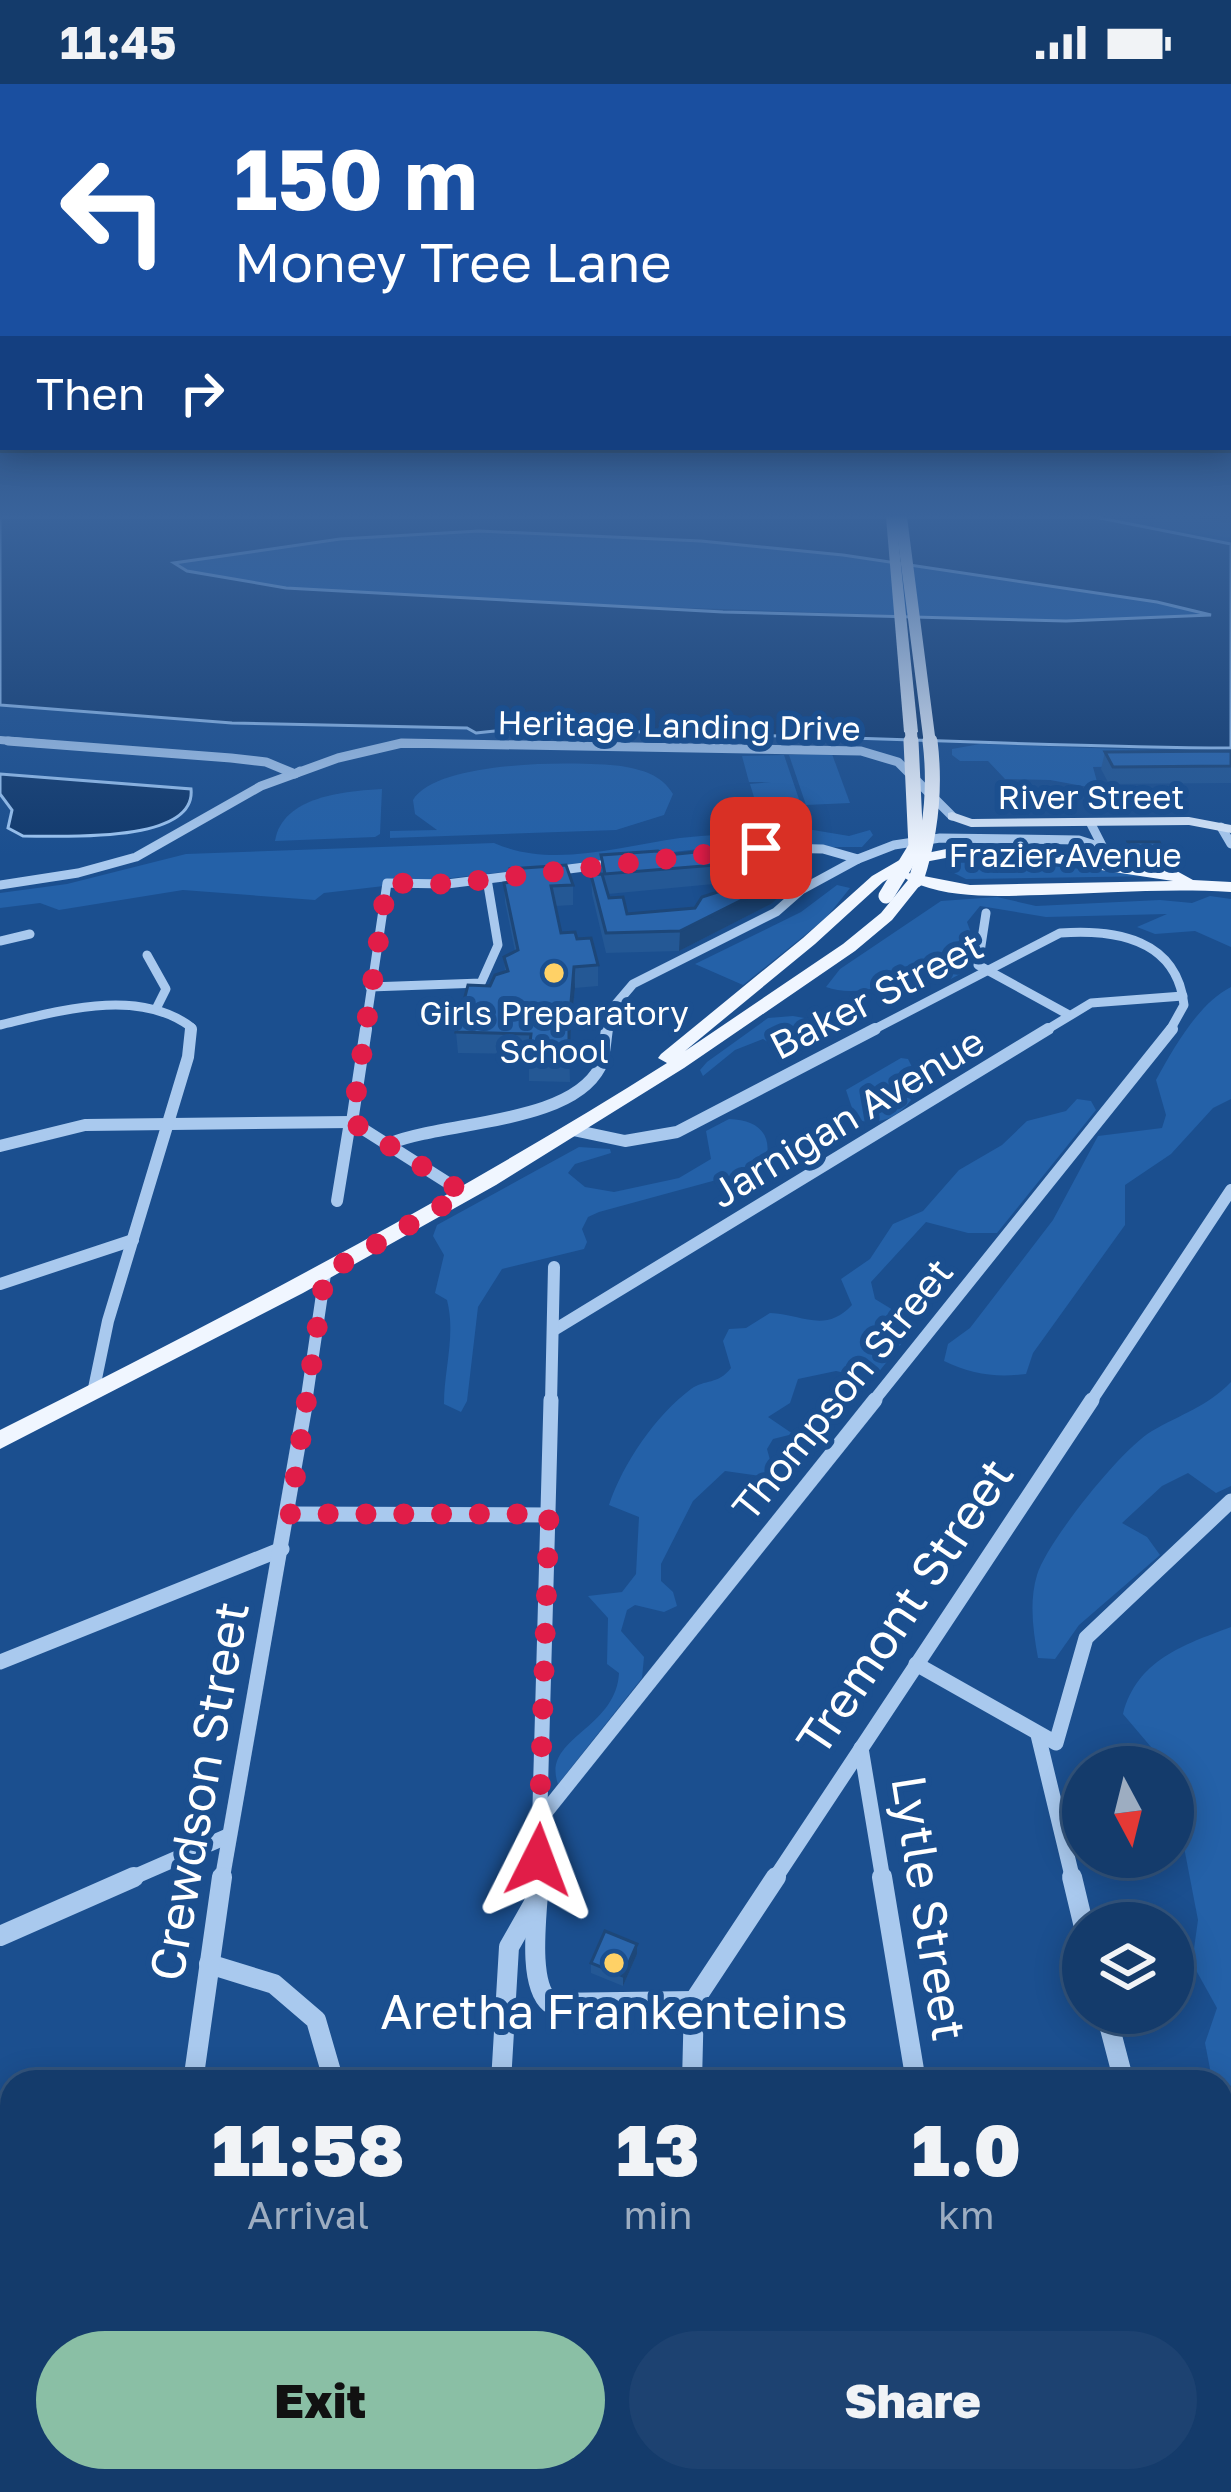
<!DOCTYPE html>
<style>
:root{--surface:#143b6b;--page:#1d4271;--text:#f1f3f6;--muted:#9dadc1;--line:#33557e;--accent:#8abfa5}
body{margin:0;font-family:"Golos Text",sans-serif;background:var(--page);color:var(--text);height:100vh;display:flex;flex-direction:column;font-size:45px;white-space:nowrap}
*{box-sizing:border-box;margin:0}
p{font-size:39px;color:var(--muted)}
.icon{flex:none;width:66px;height:66px;fill:none;stroke:currentColor;stroke-width:2;stroke-linecap:round;stroke-linejoin:round}
.map{position:relative;flex:1;overflow:hidden}
.drawer{position:absolute;left:0px;top:1986px;width:1233px;height:423px;display:flex;flex-direction:column;background:var(--surface);border-radius:36px 36px 0 0;box-shadow:0 6px 30px #0003,0 0 0 3px var(--line)}
.drawer>*{flex:none}
.top-card{position:absolute;left:0px;top:0px;width:1233px;height:366px;box-shadow:0 6px 30px #0003,0 0 0 3px var(--line);background:#1a4fa0;color:#fff;overflow:hidden}
.needle{width:78px;rotate:173deg}
.controls{position:absolute;left:1062px;top:1662px;display:grid;gap:24px}
.controls a{display:grid;place-items:center;width:132px;height:132px;border-radius:50%;background:var(--surface);box-shadow:0 6px 30px #0003,0 0 0 3px var(--line);font-size:60px}
.pin{position:absolute;display:grid;place-items:center;width:102px;height:102px;color:#fff;margin:-51px;border-radius:24px;box-shadow:0 6px 18px #0006}
.me{position:absolute;width:132px;margin:-66px;rotate:3deg;stroke-linejoin:round;filter:drop-shadow(0 0 9px #0008)}
.turn{display:flex;align-items:center;gap:42px;height:252px;padding:0 36px;font-size:54px}
.turn .icon{width:156px;height:156px;stroke-width:2.5}
.turn b{display:block;font-size:84px;line-height:102px}
.then{display:flex;align-items:center;height:114px;padding:0 36px;background:#0003;gap:24px;font-size:45px}
.eta{display:flex;justify-content:space-evenly;align-items:center;height:204px;text-align:center}
.eta b{font-size:72px;font-weight:800;line-height:84px}
.cta{display:flex;gap:24px;margin-top:auto;padding:24px 36px}
.cta a{flex:1;height:138px;border-radius:72px;background:var(--accent);color:#111;font-size:48px;font-weight:800;line-height:138px;text-align:center}
.cta a+a{background:var(--page);color:var(--text)}
.status{display:flex;justify-content:space-between;align-items:center;height:84px;padding:0 60px;background:var(--surface);direction:ltr}
.status svg{height:33px;fill:currentColor}
.map>svg:first-child{display:block}
.green{fill:#2461a8}
.water{fill:#123a6d;stroke:#9cc4f0;stroke-width:3;fill-rule:evenodd}
.lines{fill:none;stroke-linecap:round;stroke-linejoin:round}
.street-far4{stroke:#a9c9ee;stroke-width:8}
.street-far3{stroke:#a9c9ee;stroke-width:9}
.street-far2{stroke:#a9c9ee;stroke-width:12}
.street-far1{stroke:#a9c9ee;stroke-width:15}
.street{stroke:#a9c9ee;stroke-width:20}
.secondary{fill:#d6e6fa;fill-rule:evenodd}
.primary{fill:#f0f6ff;fill-rule:evenodd}
.primary-bridge-far1{stroke:#f0f6ff;stroke-width:12}
.primary-bridge{stroke:#f0f6ff;stroke-width:15}
.wall{fill:#245895;fill-rule:evenodd}
.shaded-wall{fill:#1d4779}
.building{fill:#2a66ad;stroke:#1d4779;stroke-width:3}
.route{stroke:#e11d48;stroke-width:21;stroke-dasharray:0 37.8}
.poi-dot{fill:#ffd166;stroke:#1b4f8f;stroke-width:4.5}
.labels{text-anchor:middle;dominant-baseline:central;stroke-width:12;stroke-linejoin:round;paint-order:stroke}
.far-street-label{font-size:33px;fill:#fff;stroke:#1b4f8f}
.far-poi-label{font-size:33px;fill:#fff;stroke:#1b4f8f}
.street-label{font-size:39px;fill:#fff;stroke:#1b4f8f}
.near-street-label{font-size:48px;fill:#fff;stroke:#1b4f8f}
.near-poi-label{font-size:48px;fill:#fff;stroke:#1b4f8f}
</style>
<div class="status"><b>11:45</b><svg viewBox="0 0 49 12"><path d="M0 12V9h3v3zM5 12V6h3v6zM10 12V3h3v9zM15 12V0h3v12zM26 1h20v11H26zM47 4h2v5h-2z"/></svg></div>
<div class="map">
<svg width="1231" height="2408" viewBox="0 0 1231 2408">
<rect width="100%" height="100%" fill="#1b4f8f"/>
<g class="green">
<polygon points="479,447 701,457 843,471 1157,518 1212,531 1066,537 545,519 286,504 187,487 172,479 340,455"/>
<polygon points="980,660 1231,669 1231,681 1093,683 1099,705 1050,696 1005,695 988,677 960,677 952,671 952,665"/>
<polygon points="832,670 850,719 806,721 789,671"/>
<polygon points="784,671 801,721 757,723 750,700 771,698 749,698 742,672"/>
<path d="M621,682C642,686 661,690 673,710L664,731L616,746L390,754V747L437,746L415,730L413,716C437,676 576,677 621,682Z"/>
<path d="M382,705L380,750L375,753L275,757C282,712 346,707 382,705Z"/>
<path d="M813,746L849,752L870,746L873,751L862,763H716L324,809L315,816L183,806L59,826L40,819L0,824V809L67,800L186,770L494,759C553,785 620,762 680,754C724,749 768,749 813,746Z"/>
<polygon points="949,773 1159,792 966,795 948,786"/>
<polygon points="837,801 850,804 826,834 743,901 695,880 801,828"/>
<path d="M1210,812L1231,815V863L1195,847L1155,850L1137,843L1167,830L1046,833L980,822L967,838L971,849L966,887L941,900L907,889C888,905 850,912 826,903L840,885L941,817L997,813L1036,822L1160,816L1192,819Z"/>
<path d="M1231,903V1015L1213,1024L1171,1070L1125,1101V1141L1033,1269L1026,1290C995,1294 972,1290 944,1277L948,1260L970,1244L1053,1136L1098,1052L1162,1044L1166,1031L1156,996C1174,963 1199,919 1231,903Z"/>
<path d="M793,932L810,935L812,942C796,945 786,955 771,960L763,955L735,966L703,992L700,986L707,978L768,934Z"/>
<path d="M901,974L908,975L912,983L897,998L911,1016C897,1035 879,1041 856,1036L846,1006Z"/>
<path d="M1077,1015L1091,1017L1096,1026L997,1149H968L926,1138L871,1198L875,1215L911,1237L914,1244L873,1295L836,1287L798,1295L790,1319L768,1333L793,1350L773,1355L767,1365L775,1394L725,1387L693,1417L661,1480V1497L673,1508L677,1522L664,1528L635,1521L627,1526L621,1547L644,1573L642,1594L558,1700C541,1654 616,1646 619,1589L607,1580L608,1534L588,1512L622,1508L636,1490L639,1433L609,1421C623,1379 656,1331 691,1305C705,1295 718,1301 731,1284L723,1257L729,1245L746,1244L770,1229C802,1230 825,1250 852,1221L841,1195L870,1175L893,1140L923,1127L959,1086L1002,1061L1027,1037L1066,1027Z"/>
<path d="M729,1035C760,1036 775,1052 764,1083L599,1128L588,1133L582,1145L587,1158L584,1165L502,1185L478,1223L467,1317L461,1328L444,1320C444,1285 456,1251 447,1216L435,1209L444,1171L433,1152L437,1141L579,1063L610,1065L611,1069L575,1080L568,1089L585,1103L614,1108L679,1094L711,1075L706,1047Z"/>
<path d="M1231,1298V1402L1216,1409L1188,1389L1162,1402L1122,1439L1147,1453L1160,1471L1079,1541L1055,1575L1038,1574C1033,1546 1029,1518 1037,1491C1047,1458 1122,1364 1152,1347C1181,1330 1207,1323 1231,1298Z"/>
<path d="M1231,1543V2002L1211,1990L1205,1959L1217,1924L1192,1879L1198,1836L1173,1706V1683H1168L1123,1630C1137,1576 1183,1561 1231,1543Z"/>
<polygon points="12,2269 12,2397 86,2397 84,2408 0,2408 0,2281"/>
</g>
<g class="water">
<path d="M0,433H1095L1231,460V664C1052,663 873,653 694,650C622,649 546,639 476,649L467,644L232,639L0,621ZM479,447L701,457L843,471L1157,518L1211,531L1066,537L723,528L286,504L187,487L174,479L340,455Z"/>
<path d="M0,690L191,705C197,760 61,752 23,752L8,744L12,726L0,710Z"/>
</g>
<g class="lines">
<g class="street-far4">
<polyline points="0,656 46,660"/>
<polyline points="398,660 436,660"/>
</g>
<g class="street-far3">
<polyline points="8,657 231,674 266,678 295,690 300,687"/>
<polyline points="1091,740 1113,783"/>
<polyline points="1221,743 1231,760"/>
<polyline points="774,764 823,765 858,775"/>
<polyline points="553,787 616,779"/>
<polyline points="0,801 78,789 136,773 261,702 338,674 402,659 861,667 898,678 952,732"/>
<polyline points="986,829 978,881 1069,931"/>
<polyline points="0,857 30,850"/>
<polyline points="147,871 166,905 157,923"/>
<polyline points="370,903 481,899 498,861 487,795"/>
<path d="M0,941C59,927 138,903 191,943L190,948"/>
<polyline points="365,948 387,799 447,800 527,790"/>
<polyline points="606,948 610,927 633,900 776,828 801,806 858,775 894,761 940,754 1079,756 1104,764"/>
<path d="M869,948L1060,849C1116,845 1177,855 1184,921L1169,948"/>
<polyline points="1043,948 1091,919 1183,912"/>
</g>
<g class="street-far2">
<polyline points="366,945 352,1038 464,1109"/>
<polyline points="573,1046 625,1057 677,1048 875,945"/>
<path d="M391,1059C446,1037 571,1040 600,983C605,972 605,957 607,945"/>
<polyline points="0,1062 85,1041 352,1038"/>
<polyline points="337,1117 350,1038"/>
<polyline points="0,1200 133,1156"/>
<polyline points="554,1246 1048,945"/>
<polyline points="93,1309 108,1237 188,973 191,945"/>
<polyline points="306,1319 325,1190"/>
<polyline points="551,1319 554,1183"/>
<polyline points="872,1319 1172,945"/>
<polyline points="1090,1319 1231,1106"/>
</g>
<g class="street-far1">
<polyline points="289,1430 549,1431"/>
<polyline points="0,1578 282,1465"/>
<polyline points="916,1580 1056,1659 1086,1554 1231,1417"/>
<polyline points="1038,1651 1073,1796"/>
<polyline points="861,1664 883,1796"/>
<polyline points="540,1735 875,1316"/>
<polyline points="127,1796 228,1752"/>
<polyline points="222,1796 306,1316"/>
<polyline points="538,1796 551,1316"/>
<polyline points="774,1796 1092,1316"/>
</g>
<g class="street">
<path d="M539,1793C538,1825 526,1899 550,1919L694,1917"/>
<polyline points="882,1793 916,1998"/>
<polyline points="1072,1793 1083,1839"/>
<polyline points="0,1852 134,1793"/>
<polyline points="209,1880 274,1900 316,1936 334,1998"/>
<polyline points="1106,1929 1124,1998"/>
<polyline points="193,1998 222,1793"/>
<polyline points="501,1998 509,1863 534,1819"/>
<polyline points="692,1998 694,1917 776,1793"/>
<polyline points="1221,2383 1227,2408"/>
<polyline points="479,2397 479,2408"/>
<polyline points="744,2397 745,2408"/>
<polyline points="983,2397 985,2408"/>
<polyline points="116,2408 118,2397"/>
<polyline points="281,2408 285,2397"/>
<polyline points="577,2408 585,2397"/>
</g>
<polygon class="secondary" points="952,728 972,735 1189,733 1231,741 1231,749 1189,741 971,743 948,735 948,729"/>
<g class="primary">
<polygon points="886,433 896,433 918,648 911,652 904,648"/>
<path d="M951,764L1048,769L1173,785L1193,796L1231,798V808C1168,804 1105,809 1042,811C1003,812 958,815 920,801L892,836L855,867L684,984L496,1101L303,1209L0,1365V1346C227,1232 452,1115 667,979L658,974L661,970L803,854L872,792L903,774ZM951,773L1048,778L1173,797L970,801L903,788L900,791L908,796L881,829L843,860L685,967L815,860L883,798L914,780Z"/>
</g>
<g class="primary-bridge-far1">
<polyline points="901,433 930,660"/>
<polyline points="911,648 912,660"/>
</g>
<g class="primary-bridge">
<path d="M916,796C931,750 936,705 930,657"/>
<polyline points="886,812 916,763 911,657"/>
</g>
</g>
<g class="wall">
<polygon points="1155,433 1231,433 1231,454 1153,443"/>
<polygon points="1231,667 1231,699 1109,700 1101,685 1105,668"/>
<polygon points="1128,758 1165,769 1162,779 1129,775 1126,768"/>
<path d="M601,771L791,778L790,798L781,799L779,813L771,820L679,867L606,869L592,810L591,791L601,790ZM714,800L717,808L695,824L627,830L609,814L608,810Z"/>
<polygon points="511,798 573,801 573,821 555,822 561,849 577,855 598,881 598,902 575,904 569,962 570,998 529,997 529,970 458,969 456,948 490,902 505,888 504,873 515,867 505,818 504,799"/>
<polygon points="637,1870 623,1902 591,1889 591,1879"/>
</g>
<g class="shaded-wall">
<polygon points="781,793 779,813 771,820 679,867 680,847"/>
<polygon points="574,883 575,904 569,962 569,942"/>
<polygon points="637,1860 637,1870 623,1902 623,1892"/>
</g>
<g class="building">
<polygon points="1200,433 1231,433 1231,438"/>
<polygon points="1231,667 1231,682 1113,683 1105,668"/>
<polygon points="1128,758 1159,758 1165,769 1131,765"/>
<polygon points="782,759 791,778 775,780 781,793 772,801 680,847 606,849 591,791 602,790 609,814 623,813 627,830 695,824 702,813 724,806 715,781 605,790 601,771 658,767 668,771"/>
<polygon points="566,781 573,801 551,802 561,849 575,848 577,855 591,854 598,881 574,883 569,942 569,978 528,976 531,950 456,948 468,901 490,902 495,891 508,887 504,873 518,866 504,799 511,798 510,785"/>
<polygon points="605,1847 637,1860 623,1892 591,1879"/>
</g>
<linearGradient id="sky" x2="0" y2="1"><stop stop-color="#0f2b4f"/><stop offset="0.56" stop-color="#39639b"/><stop offset="1" stop-color="#39639b" stop-opacity="0"/></linearGradient>
<rect width="1231" height="771" fill="url(#sky)"/>
<g class="lines">
<polyline class="route" points="538,1776 549,1430 290,1430 325,1190 464,1109 352,1038 387,799 447,800 761,764"/>
</g>
<g class="poi-dot">
<circle cx="554" cy="889" r="12"/>
<circle cx="614" cy="1879" r="12"/>
</g>
<g class="labels">
<g class="far-street-label">
<text transform="translate(679 641) rotate(1)">Heritage Landing Drive</text>
<text x="1091" y="712">River Street</text>
<text x="1065" y="770">Frazier Avenue</text>
</g>
<g class="far-poi-label">
<text x="554" y="928">Girls Preparatory<tspan x="554" dy="38">School</tspan></text>
</g>
<g class="street-label">
<text transform="translate(876 911) rotate(-27)">Baker Street</text>
<text transform="translate(847 1033) rotate(-31)">Jarnigan Avenue</text>
<text transform="translate(842 1305) rotate(-51)">Thompson Street</text>
</g>
<g class="near-street-label">
<text transform="translate(904 1522) rotate(-56)">Tremont Street</text>
<text transform="translate(198 1707) rotate(-80)">Crewdson Street</text>
<text transform="translate(930 1824) rotate(81)">Lytle Street</text>
</g>
<g class="near-poi-label">
<text x="614" y="1927">Aretha Frankenteins</text>
</g>
</g>
</svg>
<div class="controls">
<a><svg class="needle" viewBox="-14 -14 28 28"><path d="M0-13l5 13h-10z" fill="#e53935"/><path d="M0 13l5-13h-10z" fill="#9dadc1"/></svg></a>
<a><svg class="icon" aria-label="layers" viewBox="0 0 24 24"><path d="M12 4l9 5-9 5-9-5zM3 14l9 5 9-5"/></svg></a>
</div>
<div class="pin" style="left:761px;top:764px;background:#d93025"><svg class="icon" aria-label="arrive" viewBox="0 0 24 24"><path d="M6 21V4h12l-3 4 3 4H6"/></svg></div>
<svg class="me" style="left:538px;top:1776px" viewBox="-20 -20 40 40"><path d="M0-17L14 15 0 8-14 15z" fill="#e11d48" stroke="#fff" stroke-width="4"/></svg>
<div class="top-card">
<div class="turn"><svg class="icon" aria-label="left" viewBox="0 0 24 24"><path d="M17 20v-9H6M10 6l-5 5 5 5"/></svg><div><b>150 m</b>Money Tree Lane</div></div>
<div class="then">Then<svg class="icon" aria-label="right" viewBox="0 0 24 24"><path d="M7 20v-9h11M14 6l5 5-5 5"/></svg></div>
</div>
<section class="drawer">
<div class="eta">
<div><b>11:58</b><p>Arrival</p></div>
<div><b>13</b><p>min</p></div>
<div><b>1.0</b><p>km</p></div>
</div>
<div class="cta"><a>Exit</a><a>Share</a></div>
</section>
</div>
